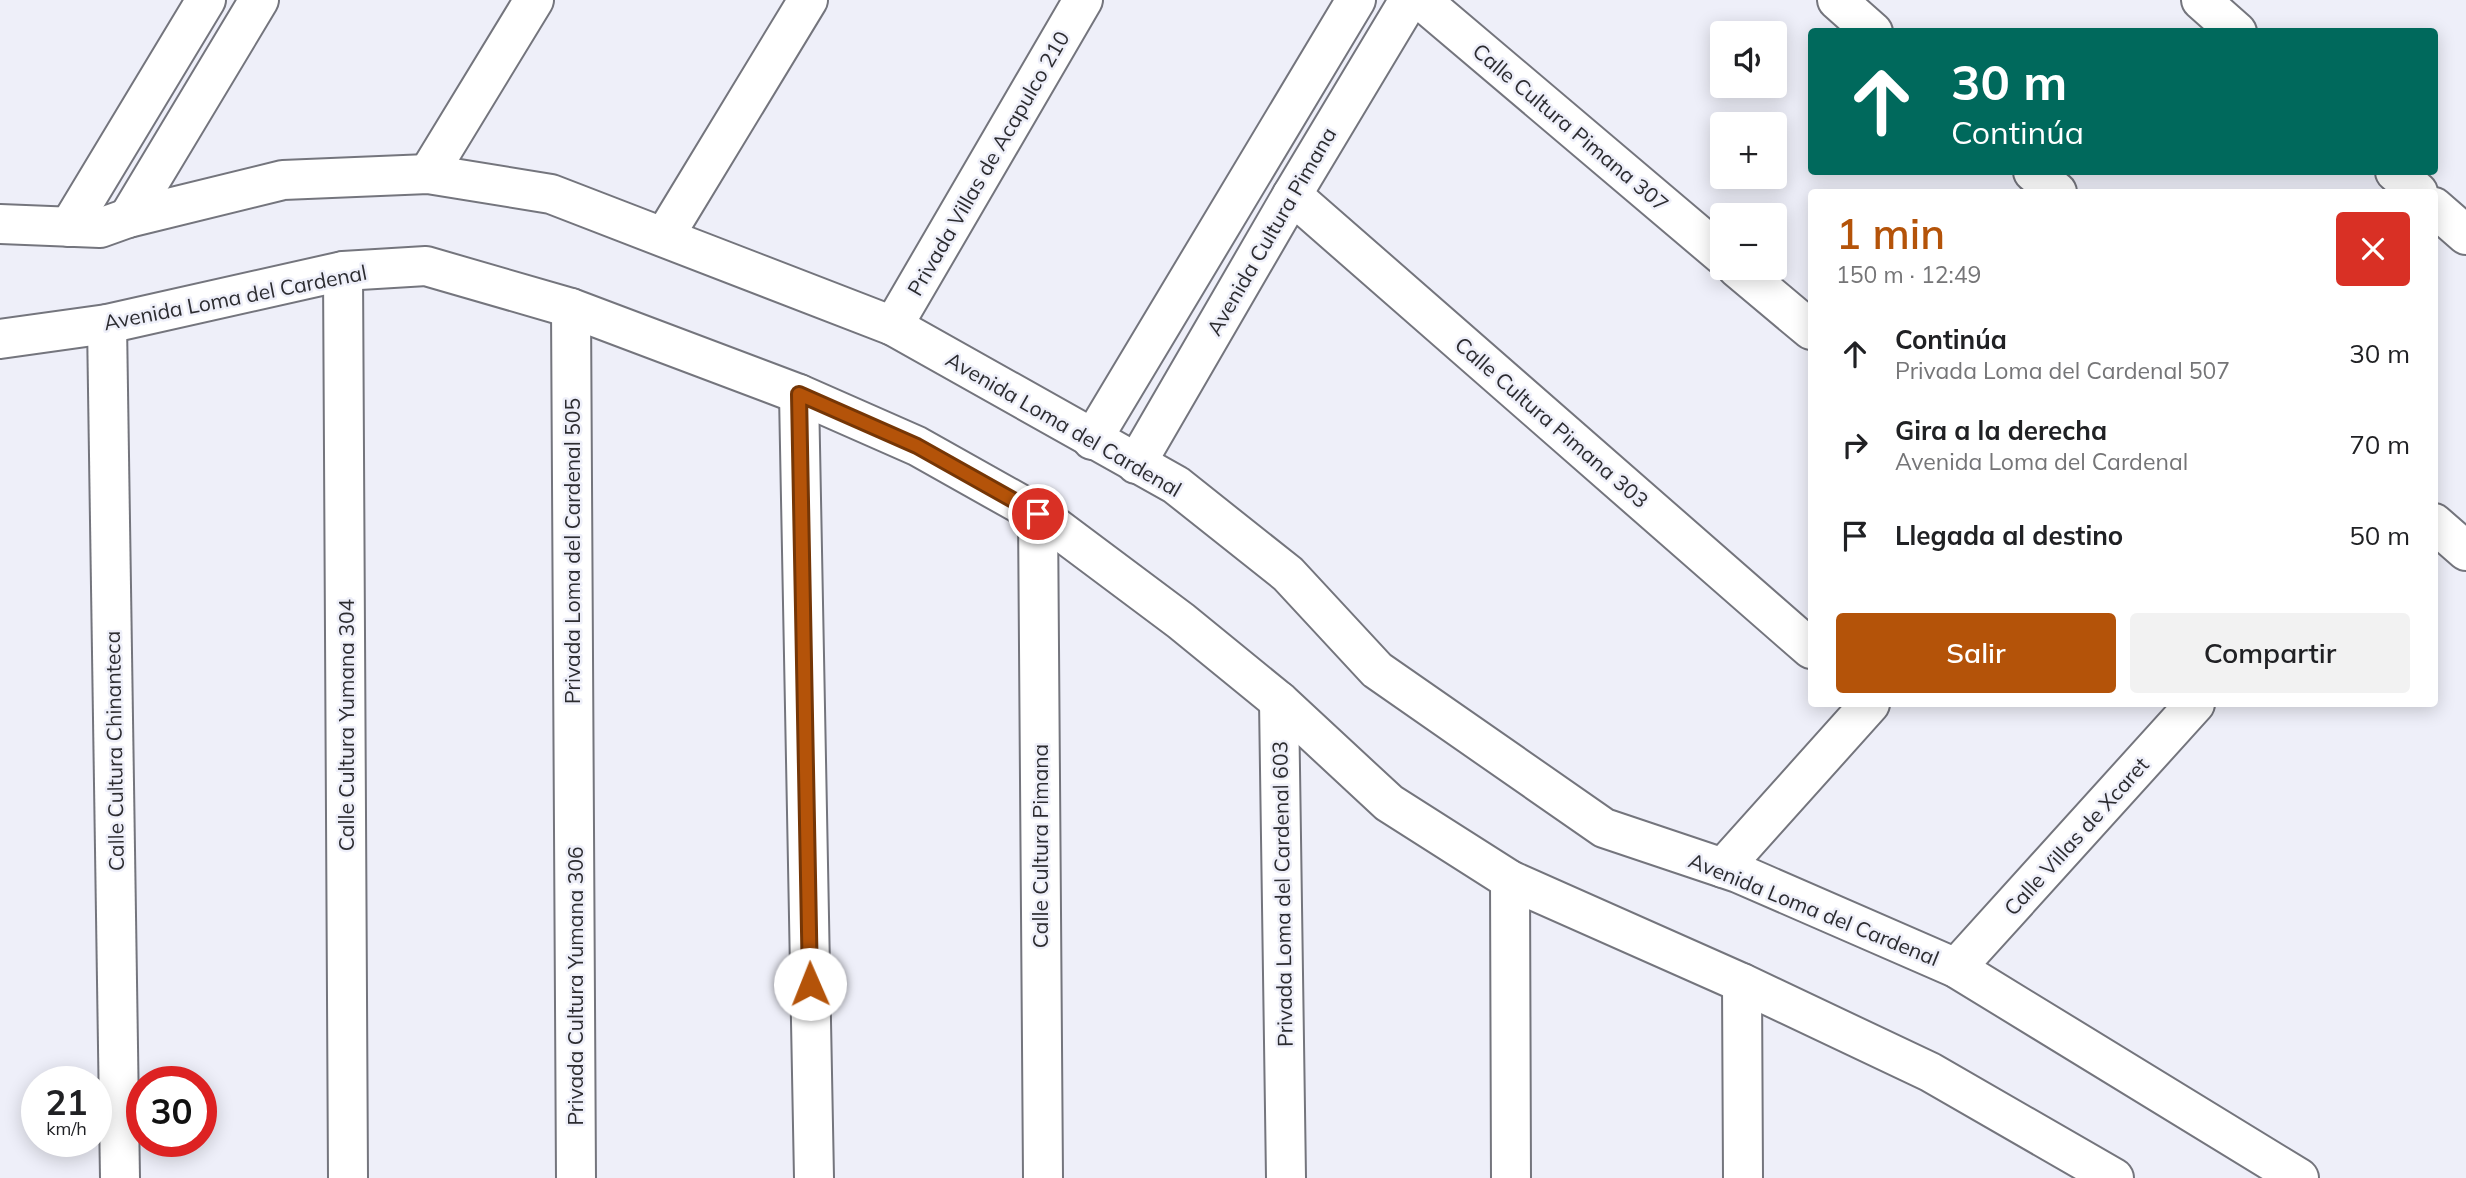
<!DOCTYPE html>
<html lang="es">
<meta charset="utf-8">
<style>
:root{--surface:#fff;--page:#f2f2f2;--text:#202124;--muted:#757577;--accent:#b45309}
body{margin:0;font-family:Mulish,sans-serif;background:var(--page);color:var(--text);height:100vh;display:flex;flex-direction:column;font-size:26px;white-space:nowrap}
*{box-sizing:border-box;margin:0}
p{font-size:23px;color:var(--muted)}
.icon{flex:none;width:38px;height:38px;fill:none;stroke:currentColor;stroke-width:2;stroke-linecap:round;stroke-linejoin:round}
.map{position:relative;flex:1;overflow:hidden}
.details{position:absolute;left:1808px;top:189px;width:630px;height:518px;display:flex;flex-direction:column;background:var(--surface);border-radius:7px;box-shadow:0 4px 18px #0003}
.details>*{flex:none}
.guide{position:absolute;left:1808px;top:28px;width:630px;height:147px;border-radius:7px;box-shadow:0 4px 18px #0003;background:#00695c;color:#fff;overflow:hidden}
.fabs{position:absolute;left:1710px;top:21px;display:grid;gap:14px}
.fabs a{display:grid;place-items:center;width:77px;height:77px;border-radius:7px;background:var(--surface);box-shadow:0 4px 18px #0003;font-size:35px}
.speed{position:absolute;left:21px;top:1066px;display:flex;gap:14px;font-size:35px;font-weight:700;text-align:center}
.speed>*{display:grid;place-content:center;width:91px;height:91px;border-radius:50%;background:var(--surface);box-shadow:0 4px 18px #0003;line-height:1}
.speed small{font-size:18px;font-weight:400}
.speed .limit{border:10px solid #d22;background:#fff;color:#111}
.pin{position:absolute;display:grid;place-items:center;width:60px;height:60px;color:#fff;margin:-30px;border:4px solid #fff;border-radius:50%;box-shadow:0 2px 7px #0007}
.me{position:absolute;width:77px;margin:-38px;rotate:359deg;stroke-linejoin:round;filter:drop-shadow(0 0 5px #0008)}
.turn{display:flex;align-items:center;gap:24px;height:147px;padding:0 28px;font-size:32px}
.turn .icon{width:91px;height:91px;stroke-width:2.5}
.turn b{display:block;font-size:49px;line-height:60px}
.round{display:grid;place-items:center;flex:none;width:74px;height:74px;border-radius:7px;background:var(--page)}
.head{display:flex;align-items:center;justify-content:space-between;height:119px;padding:0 28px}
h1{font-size:42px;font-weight:600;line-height:52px;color:var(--accent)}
.action{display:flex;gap:14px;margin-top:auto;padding:14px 28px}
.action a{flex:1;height:80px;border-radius:7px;background:var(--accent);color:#fff;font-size:28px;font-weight:600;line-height:80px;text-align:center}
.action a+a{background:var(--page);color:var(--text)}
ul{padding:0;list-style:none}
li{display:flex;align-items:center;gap:21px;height:91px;padding:0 28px}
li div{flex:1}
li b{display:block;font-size:26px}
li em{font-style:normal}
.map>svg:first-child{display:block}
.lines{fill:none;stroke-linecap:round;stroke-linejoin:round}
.minor-casing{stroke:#74757d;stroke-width:42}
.tertiary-casing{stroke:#74757d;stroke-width:42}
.minor{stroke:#fff;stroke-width:38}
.tertiary{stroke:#fff;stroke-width:38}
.route-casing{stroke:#753606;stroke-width:18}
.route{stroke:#b45309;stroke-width:12}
.labels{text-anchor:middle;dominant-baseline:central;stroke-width:5;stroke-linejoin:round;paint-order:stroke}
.street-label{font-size:21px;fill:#2c2c30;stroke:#eeeff9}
</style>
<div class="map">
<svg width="2466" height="1178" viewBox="0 0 2466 1178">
<rect width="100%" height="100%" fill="#eeeff9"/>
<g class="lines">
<g class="minor-casing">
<g id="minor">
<polyline points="1421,0 1722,255"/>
<polyline points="1837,0 1873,32"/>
<polyline points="2201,0 2237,32"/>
<polyline points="2033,172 2057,192"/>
<polyline points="2395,172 2418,192"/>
<polyline points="428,174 534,0"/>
<polyline points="1292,195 1811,649"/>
<polyline points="2434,207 2466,235"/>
<polyline points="128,218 259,0"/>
<polyline points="69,227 206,0"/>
<polyline points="664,237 808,0"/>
<polyline points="1737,268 1811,330"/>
<polyline points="343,271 348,1178"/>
<polyline points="571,308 576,1178"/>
<polyline points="107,324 120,1178"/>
<polyline points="893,326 1083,0"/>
<polyline points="799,394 814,1178"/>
<polyline points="1038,514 1043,1178"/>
<polyline points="2434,523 2466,551"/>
<polyline points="1279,701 1286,1178"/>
<polyline points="1723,868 1870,704"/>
<polyline points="1510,880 1511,1178"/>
<polyline points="1956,968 2195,704"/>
<polyline points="1742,983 1743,1178"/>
</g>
</g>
<g class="tertiary-casing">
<g id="tertiary">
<polyline points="0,224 100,228 128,218 283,180 428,174 551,194 893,326 1176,485 1288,574 1377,670 1604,828 1738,873 1956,968 2299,1178"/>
<polyline points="0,339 107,324 343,271 426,266 571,308 799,394 917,446 1038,514 1181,621 1279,701 1389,803 1510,880 1742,983 1930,1072 2114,1178"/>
<polyline points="1092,440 1356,0"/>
<polyline points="1136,464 1292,195 1409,0"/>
</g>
</g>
<use href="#minor" class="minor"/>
<use href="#tertiary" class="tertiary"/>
</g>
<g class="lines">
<g class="route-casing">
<polyline id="route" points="810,984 799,394 917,446 1038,514"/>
</g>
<use href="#route" class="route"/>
</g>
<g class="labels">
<g class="street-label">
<text transform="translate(1571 127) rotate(40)">Calle Cultura Pimana 307</text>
<text transform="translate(988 163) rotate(-60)">Privada Villas de Acapulco 210</text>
<text transform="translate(1271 231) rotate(-60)">Avenida Cultura Pimana</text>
<text transform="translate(235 297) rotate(-11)">Avenida Loma del Cardenal</text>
<text transform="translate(1552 422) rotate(41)">Calle Cultura Pimana 303</text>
<text transform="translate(1064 424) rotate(30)">Avenida Loma del Cardenal</text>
<text transform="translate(572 551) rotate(-90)">Privada Loma del Cardenal 505</text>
<text transform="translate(346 725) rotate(-90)">Calle Cultura Yumana 304</text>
<text transform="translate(114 751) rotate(-91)">Calle Cultura Chinanteca</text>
<text transform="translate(2076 836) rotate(-48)">Calle Villas de Xcaret</text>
<text transform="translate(1040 846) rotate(-90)">Calle Cultura Pimana</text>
<text transform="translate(1282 894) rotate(-91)">Privada Loma del Cardenal 603</text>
<text transform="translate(1814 909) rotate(22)">Avenida Loma del Cardenal</text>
<text transform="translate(575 986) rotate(-90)">Privada Cultura Yumana 306</text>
</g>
</g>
</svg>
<div class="fabs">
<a><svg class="icon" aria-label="sound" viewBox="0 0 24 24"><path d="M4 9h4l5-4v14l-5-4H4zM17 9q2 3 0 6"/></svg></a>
<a>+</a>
<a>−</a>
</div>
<div class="speed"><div>21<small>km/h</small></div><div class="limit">30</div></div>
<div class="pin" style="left:1038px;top:514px;background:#d93025"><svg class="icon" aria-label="arrive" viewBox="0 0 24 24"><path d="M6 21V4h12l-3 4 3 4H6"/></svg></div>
<svg class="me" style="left:810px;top:984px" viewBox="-20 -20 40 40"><circle r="19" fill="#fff"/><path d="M0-13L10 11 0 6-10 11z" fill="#b45309"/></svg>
<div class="guide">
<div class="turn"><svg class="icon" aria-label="ahead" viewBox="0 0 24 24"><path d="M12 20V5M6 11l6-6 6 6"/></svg><div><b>30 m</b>Continúa</div></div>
</div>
<section class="details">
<div class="head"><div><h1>1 min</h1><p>150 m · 12:49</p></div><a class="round" style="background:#d93025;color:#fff"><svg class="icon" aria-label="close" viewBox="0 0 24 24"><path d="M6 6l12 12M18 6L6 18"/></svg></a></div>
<ul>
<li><svg class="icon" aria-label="ahead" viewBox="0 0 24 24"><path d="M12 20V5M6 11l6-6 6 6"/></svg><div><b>Continúa</b><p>Privada Loma del Cardenal 507</p></div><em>30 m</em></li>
<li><svg class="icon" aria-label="right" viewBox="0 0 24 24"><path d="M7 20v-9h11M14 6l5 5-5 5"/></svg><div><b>Gira a la derecha</b><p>Avenida Loma del Cardenal</p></div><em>70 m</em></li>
<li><svg class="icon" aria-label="arrive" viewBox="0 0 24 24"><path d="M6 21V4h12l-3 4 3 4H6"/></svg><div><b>Llegada al destino</b></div><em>50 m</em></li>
</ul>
<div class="action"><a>Salir</a><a>Compartir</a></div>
</section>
</div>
